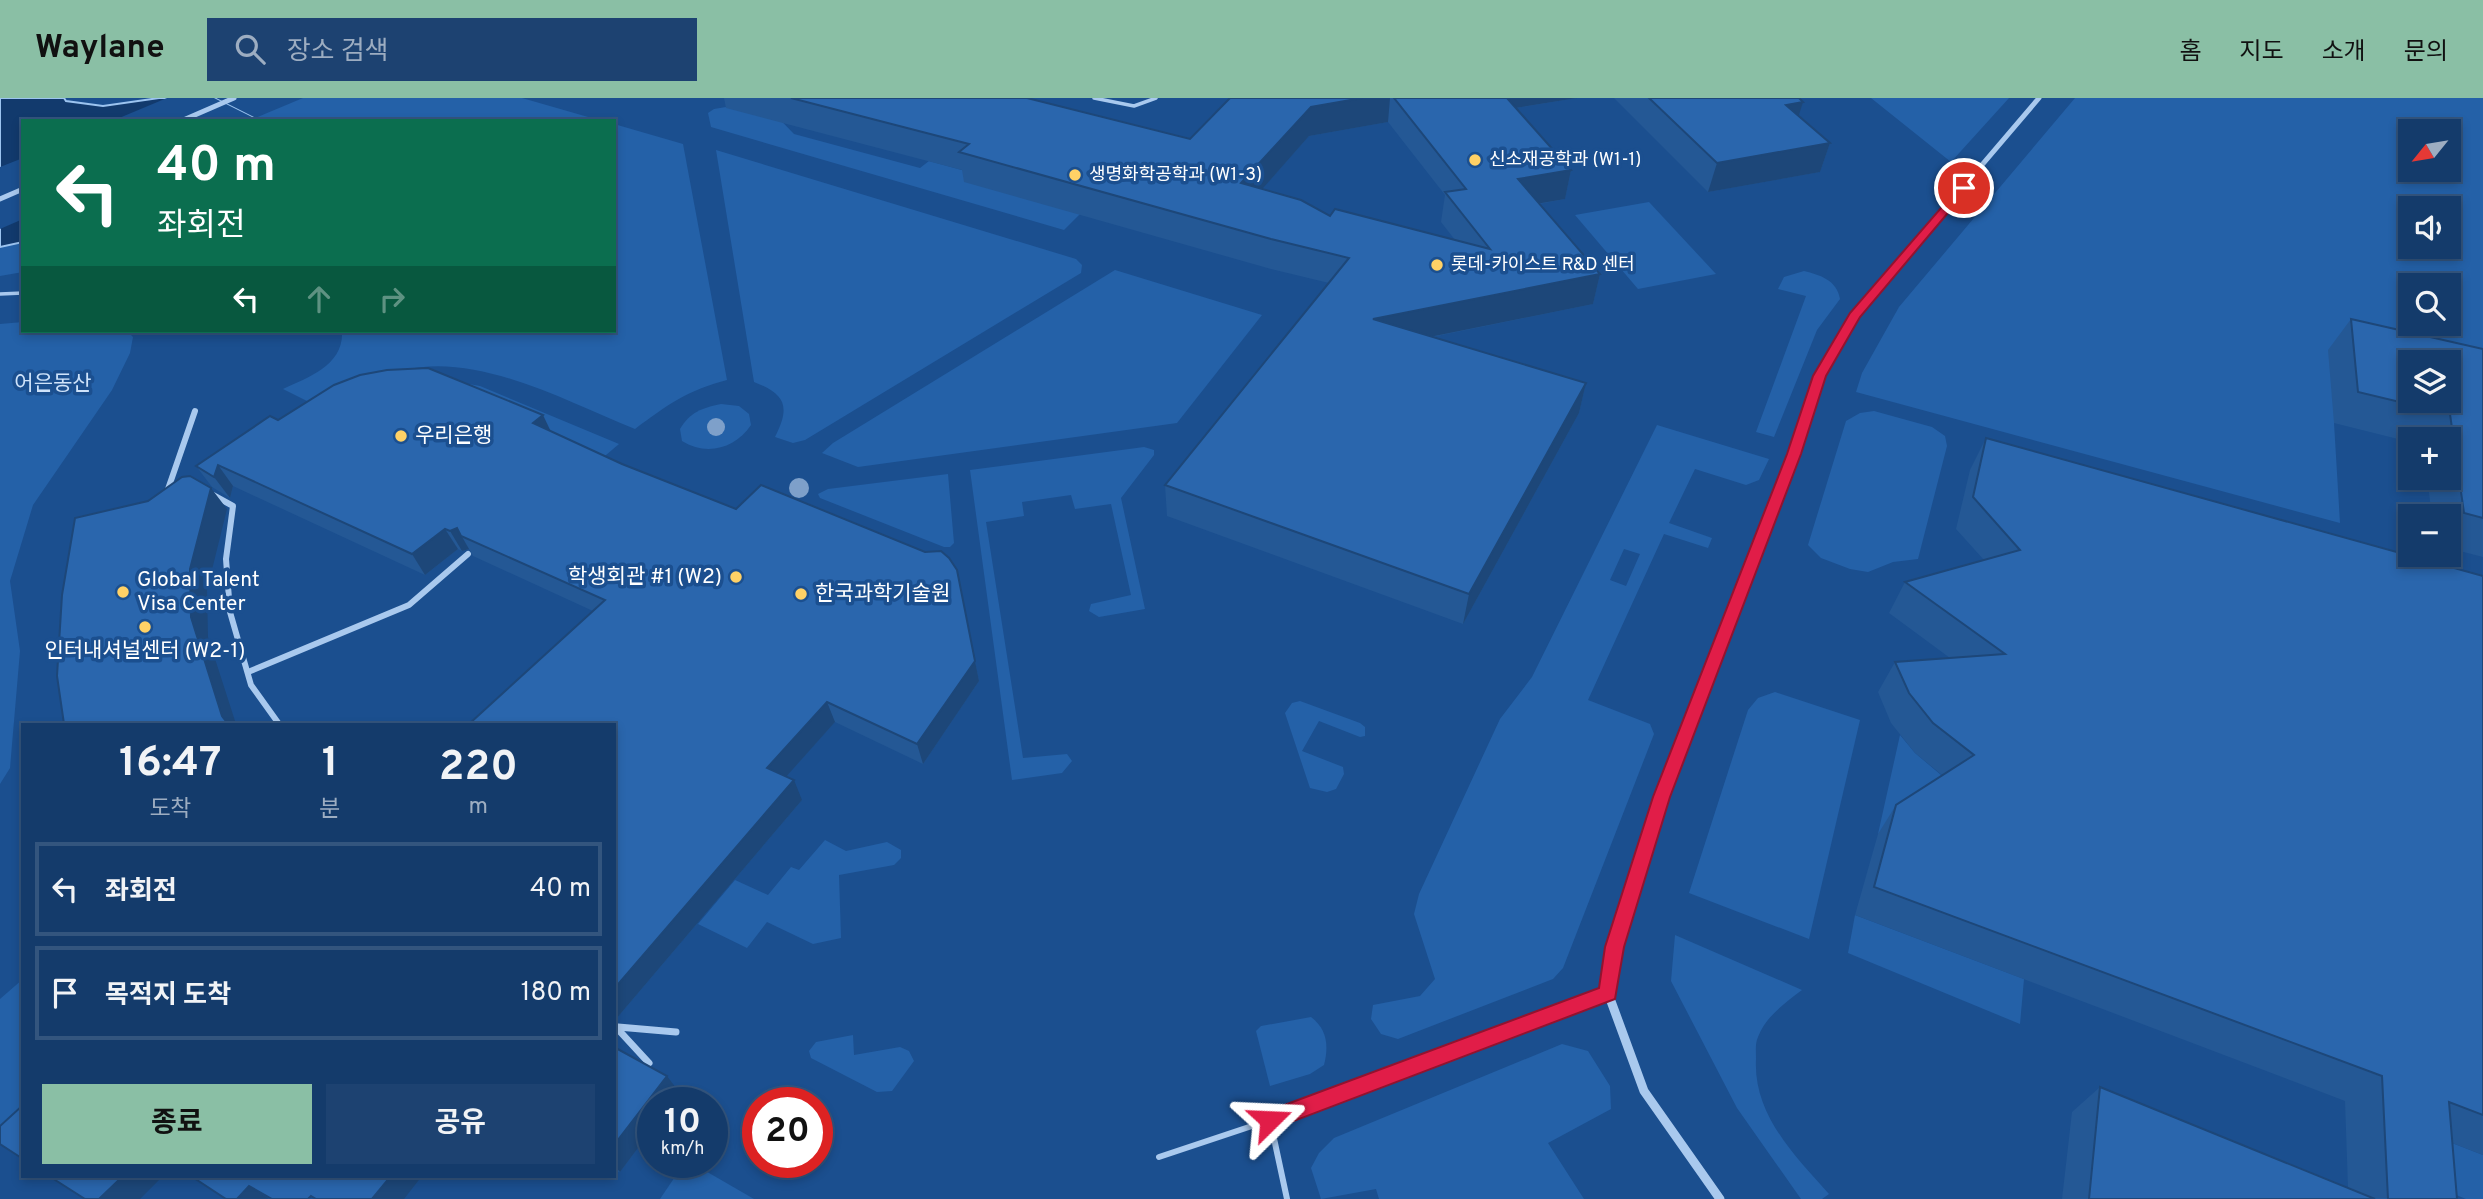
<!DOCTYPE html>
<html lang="ko">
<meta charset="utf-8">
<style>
:root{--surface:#143b6b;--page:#1d4271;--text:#f1f3f6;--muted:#9dadc1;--line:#33557e;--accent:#8abfa5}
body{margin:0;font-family:Overpass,"Noto Sans KR",sans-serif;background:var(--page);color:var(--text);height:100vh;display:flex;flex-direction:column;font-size:26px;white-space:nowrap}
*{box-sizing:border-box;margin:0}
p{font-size:23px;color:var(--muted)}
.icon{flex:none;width:38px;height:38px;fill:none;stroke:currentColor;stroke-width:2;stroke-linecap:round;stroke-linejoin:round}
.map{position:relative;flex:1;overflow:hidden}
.panel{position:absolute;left:21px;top:625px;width:595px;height:455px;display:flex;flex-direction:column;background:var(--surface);border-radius:0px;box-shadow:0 4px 10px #0003,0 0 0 2px var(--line)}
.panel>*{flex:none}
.guide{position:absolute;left:21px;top:21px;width:595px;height:214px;border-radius:0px;box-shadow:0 4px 10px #0003,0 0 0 2px var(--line);background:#0b6e4f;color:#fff;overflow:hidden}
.needle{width:46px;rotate:240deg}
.tools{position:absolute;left:2398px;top:21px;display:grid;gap:14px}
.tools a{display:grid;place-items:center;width:63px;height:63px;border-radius:0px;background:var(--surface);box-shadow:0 4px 10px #0003,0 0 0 2px var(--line);font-size:35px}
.speed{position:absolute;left:637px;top:989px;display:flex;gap:14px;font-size:35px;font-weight:700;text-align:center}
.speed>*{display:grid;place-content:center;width:91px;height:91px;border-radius:50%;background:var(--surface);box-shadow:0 4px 10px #0003,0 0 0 2px var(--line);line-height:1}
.speed small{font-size:18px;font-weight:400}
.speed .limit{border:10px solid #d22;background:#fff;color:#111}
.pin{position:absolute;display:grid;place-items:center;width:60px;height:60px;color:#fff;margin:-30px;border:4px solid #fff;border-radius:50%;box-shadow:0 2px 7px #0007}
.me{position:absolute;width:77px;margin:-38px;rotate:69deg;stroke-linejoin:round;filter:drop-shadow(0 0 5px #0008)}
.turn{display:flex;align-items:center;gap:24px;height:147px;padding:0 21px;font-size:32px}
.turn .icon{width:91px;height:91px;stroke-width:2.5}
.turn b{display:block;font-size:49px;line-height:60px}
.lanes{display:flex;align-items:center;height:66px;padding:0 21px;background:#0003;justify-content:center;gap:35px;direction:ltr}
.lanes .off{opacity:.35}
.eta{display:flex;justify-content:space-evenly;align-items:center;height:119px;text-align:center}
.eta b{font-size:42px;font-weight:700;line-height:49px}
.primary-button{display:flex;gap:14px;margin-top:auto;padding:14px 21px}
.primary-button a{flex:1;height:80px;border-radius:0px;background:var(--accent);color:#111;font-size:28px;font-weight:700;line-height:80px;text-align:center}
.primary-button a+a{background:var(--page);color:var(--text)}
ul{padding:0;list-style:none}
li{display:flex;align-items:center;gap:21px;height:94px;margin:0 14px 10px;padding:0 7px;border:4px solid var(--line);border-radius:0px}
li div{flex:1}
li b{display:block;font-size:26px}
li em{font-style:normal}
header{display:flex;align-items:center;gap:42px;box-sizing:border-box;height:98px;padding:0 35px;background:var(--accent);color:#111}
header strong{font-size:33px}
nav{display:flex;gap:38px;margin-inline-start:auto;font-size:24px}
.search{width:490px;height:63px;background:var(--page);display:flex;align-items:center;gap:18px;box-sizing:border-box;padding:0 24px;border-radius:0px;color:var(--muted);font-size:26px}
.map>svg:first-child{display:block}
.green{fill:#2461a8;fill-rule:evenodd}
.water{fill:#123a6d;stroke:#9cc4f0;stroke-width:2}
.pier{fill:#1b4f8f}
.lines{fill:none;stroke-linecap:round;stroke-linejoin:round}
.service-far1{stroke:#a9c9ee;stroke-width:3.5}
.service{stroke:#a9c9ee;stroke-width:6}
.pedestrian-far1{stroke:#a9c9ee;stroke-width:6}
.pedestrian{stroke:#a9c9ee;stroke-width:7}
.minor-far2{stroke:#a9c9ee;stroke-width:5}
.minor-far1{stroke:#a9c9ee;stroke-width:7}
.minor{stroke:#a9c9ee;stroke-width:9}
.tree{fill:#7ea0ca}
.wall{fill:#245895;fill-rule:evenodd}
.shaded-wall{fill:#1d4779}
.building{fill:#2a66ad;stroke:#1d4779;stroke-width:2;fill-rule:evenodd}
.route{fill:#e11d48;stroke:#92132f;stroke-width:2}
.poi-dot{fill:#ffd166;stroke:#1b4f8f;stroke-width:2.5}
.labels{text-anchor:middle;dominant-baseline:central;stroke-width:7;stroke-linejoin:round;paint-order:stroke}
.far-poi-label{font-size:18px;fill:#fff;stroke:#1b4f8f;text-anchor:start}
.park-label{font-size:21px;fill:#cfe3fa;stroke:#1b4f8f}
.poi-label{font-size:21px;fill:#fff;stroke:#1b4f8f;text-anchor:start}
</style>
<header>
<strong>Waylane</strong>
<div class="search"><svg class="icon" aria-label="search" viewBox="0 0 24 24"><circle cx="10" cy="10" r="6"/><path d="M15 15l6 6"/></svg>장소 검색</div>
<nav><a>홈</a><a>지도</a><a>소개</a><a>문의</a></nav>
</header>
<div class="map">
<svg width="2483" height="1101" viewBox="0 0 2483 1101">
<rect width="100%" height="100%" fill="#1b4f8f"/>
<g class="green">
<polygon points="303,0 522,0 602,23 248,23"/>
<polygon points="1871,0 2009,0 1951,64"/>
<path d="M2075,0H2483V289L2448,264H2410L2334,325L2340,425L1856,294L1862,275L1899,209ZM2410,33H2448V72H2410ZM2410,110H2448V149H2410ZM2410,187H2448V226H2410Z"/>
<polygon points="762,3 794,36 920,70 929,63 973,75 1080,116 1064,132 711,29 708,15 714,11"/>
<path d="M614,26L683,46L727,282C688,292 667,307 635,331C567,304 479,254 404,272C373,280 342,295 313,306L283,291C309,279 344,267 342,233H614Z"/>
<path d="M716,52L1076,161L1082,167L1081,175L805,342L793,345L775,339C791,308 785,296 754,284Z"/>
<polygon points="1649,104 1716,176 1638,191 1575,117"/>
<polygon points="23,144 23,174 0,178 0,149"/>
<polygon points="1115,172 1262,217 1177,325 858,369 822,355 833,345"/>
<path d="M1804,173C1820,177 1837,182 1840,201L1817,232L1774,339L1756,334L1806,198L1778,191L1784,179Z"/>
<polygon points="23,224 23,233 127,233 133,239 130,255 112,292 33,407 10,483 20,553 10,670 0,686 0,226"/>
<polygon points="458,284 480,288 619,346 593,368"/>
<path d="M721,306L739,308L749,316L751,327C735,351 706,358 682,343L680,331C690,314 702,310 721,306Z"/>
<polygon points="1874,313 1932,329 1945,338 1947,348 1918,461 1893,464 1868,474 1850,471 1821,460 1808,447 1846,323 1860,315"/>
<path d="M1657,327L1769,361L1759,382L1746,387L1695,371L1669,425L1712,440L1708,450L1664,436L1588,602L1650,626L1654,636L1563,870L1553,881L1398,941L1381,936L1371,921L1373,907L1420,898L1435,881L1414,816L1419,796L1500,621L1532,579ZM1624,451L1640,456L1626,488L1610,482Z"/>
<polygon points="1144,349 1154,352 1154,357 1121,400 1145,511 1099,519 1089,513 1091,506 1131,497 1111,406 1075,411 1071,397 1022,404 1024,418 986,424 1023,660 1067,656 1072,663 1062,675 1012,682 970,372"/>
<polygon points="948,376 954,445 950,449 944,449 820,400 818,396 828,391"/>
<polygon points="1775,594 1860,622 1809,841 1689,795 1748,612 1758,600"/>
<polygon points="1300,603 1360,625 1365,629 1365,638 1360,639 1319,623 1302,653 1343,669 1344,676 1336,691 1327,694 1310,690 1285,615 1292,605"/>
<polygon points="1900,637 1915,655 1947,682 1878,736"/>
<polygon points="825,742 846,753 887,744 901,752 901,760 894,767 839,777 841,840 813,846 767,824 747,850 698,826 735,782 768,797 791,769 799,772"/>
<polygon points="1855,817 2024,881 2020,926 1848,855"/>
<path d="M1675,837L1802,892C1785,905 1766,918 1758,939C1755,945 1756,954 1756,961C1753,1016 1794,1057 1829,1096L1822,1101H1801L1737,1010L1671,883Z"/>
<polygon points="23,881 23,1048 0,1044 0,901"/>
<path d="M1311,919C1327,931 1329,948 1324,967L1310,976L1270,988L1256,933L1261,928Z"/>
<polygon points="853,937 854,957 900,949 909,953 914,963 892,993 877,994 811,960 809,953 816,944"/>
<polygon points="1562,946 1588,953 1610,988 1611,1011 1548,1045 1584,1101 1379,1101 1376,1091 1321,1101 1311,1070 1319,1055 1334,1040"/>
<polygon points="2411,1029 2483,1057 2483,1101 2466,1101 2414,1080"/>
<polygon points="685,1064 690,1064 754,1101 660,1101"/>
</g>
<polygon class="water" points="0,0 64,0 66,3 103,8 159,0 214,0 254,20 248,23 23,23 23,144 0,149"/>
<g class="pier">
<polygon points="167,0 214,0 254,20 247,23 112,23"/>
<polygon points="23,60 23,121 0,131 0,69"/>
</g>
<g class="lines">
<g class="service-far1">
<polyline points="1094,0 1134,8 1156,0"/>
<polyline points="0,196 23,195"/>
</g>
<g class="service">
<polyline points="1159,1059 1270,1022"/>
<polyline points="1287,1101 1270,1022 1608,895"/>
</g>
<g class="pedestrian-far1">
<polyline points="167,394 195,313"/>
<polyline points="213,397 233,408 226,461 230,514 251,587 279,626"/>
<polyline points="248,574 409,507 468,456"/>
</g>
<g class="pedestrian">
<polyline points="614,927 649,965"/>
<polyline points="618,929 676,934"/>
</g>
<g class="minor-far2">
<polyline points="181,23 234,0"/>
<polyline points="0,101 23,91"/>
<polyline points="1817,284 1854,217 2039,0"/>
</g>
<polyline class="minor-far1" points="1682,644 1799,341 1818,282"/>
<polyline class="minor" points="1683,642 1661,699 1614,849 1608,895 1644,993 1720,1101"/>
</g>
<g class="tree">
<circle cx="716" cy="329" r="9"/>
<circle cx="799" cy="390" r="10"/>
</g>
<g class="wall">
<path d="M724,0H1027L1190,41L1230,0H1577L1516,10L1571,72L1565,101L1539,106L1600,176L1593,206L1432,239L1586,285L1579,315L1463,526L1167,418L1165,387L1329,185L1271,171L964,84L962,72L726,10ZM1388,24L1445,97L1441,124L1455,142L1330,118L1262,91L1309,38Z"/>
<polygon points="1614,0 1799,0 1799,17 1830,45 1820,74 1708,94"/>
<polygon points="2351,221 2483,251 2483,459 2448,450 2448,418 2432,418 2427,380 2448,380 2448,341 2410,341 2410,344 2334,325 2328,252"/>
<polygon points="278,322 551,333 622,366 736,411 961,493 979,583 923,666 835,624 786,678 802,702 616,921 614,922 614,626 593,513 473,458 469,451 462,453 458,451 425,477 233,388 230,400 212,389 196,368"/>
<polygon points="1986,340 2483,478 2483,1057 2452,1045 2457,1101 2062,1101 2072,1014 2100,989 2348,1090 2345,1003 1855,817 1878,736 1896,707 1942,677 1915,655 1891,625 1878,594 1895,564 1950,560 1889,515 1905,484 1984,462 1956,431 1970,372"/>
<polygon points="614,949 679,994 653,1004 653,1030 620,1074 614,1074"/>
</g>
<g class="shaded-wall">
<polygon points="1362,0 1390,0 1388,24 1309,38 1241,115 1241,85 1311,9"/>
<polygon points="1492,0 1577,0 1490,14"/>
<polygon points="1803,4 1794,33 1786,7"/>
<polygon points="1830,45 1820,74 1708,94 1717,65"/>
<polygon points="1571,72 1565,101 1513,110 1518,81"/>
<polygon points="1600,176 1593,206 1370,251 1373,221"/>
<polygon points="1586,285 1579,315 1463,526 1469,496"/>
<polygon points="543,317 553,338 533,325"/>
<polygon points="218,367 233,388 230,400 214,379"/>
<polygon points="211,390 227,411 207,492 208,539 236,626 228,626 222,618 191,519 190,471"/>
<polygon points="457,430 469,451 462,453 450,433"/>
<polygon points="445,431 458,451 425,477 412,456"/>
<polygon points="961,493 979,583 923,666 917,646"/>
<polygon points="827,604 835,624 776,690 767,670"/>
<polygon points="794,682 802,702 616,921 614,922 614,891"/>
<polygon points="667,978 679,994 672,1004 653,1004 653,1030 620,1074 614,1067 614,1047"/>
<polygon points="123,1078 163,1078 140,1101 99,1101"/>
<polygon points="391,1078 422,1078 404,1101 372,1101"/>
<polygon points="249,1088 269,1101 237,1101"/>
</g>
<g class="building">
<polygon points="791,0 1027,0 1190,41 1230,0 1362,0 1311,9 1241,85 1301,102 1330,118 1335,111 1490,151 1445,94 1466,91 1394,0 1507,0 1571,72 1518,81 1600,176 1373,221 1586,285 1469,496 1165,387 1349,160 1271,141 959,54 969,46"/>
<polygon points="1649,0 1799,0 1803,4 1786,7 1830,45 1717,65"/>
<path d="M2351,221L2483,251V420L2464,415L2450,316L2358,294ZM2410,264H2448V303H2410Z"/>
<polygon points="428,270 543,317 533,325 622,366 736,411 761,387 925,454 941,453 949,460 957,472 975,563 917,646 827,604 767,670 794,682 614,891 614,626 469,626 605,502 461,438 457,430 450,433 445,431 412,456 218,367 214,379 196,368 270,318 278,322 334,287 360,277 387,272"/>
<polygon points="1986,340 2483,478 2483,1017 2449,1004 2457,1101 2388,1101 2382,978 1874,789 1896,707 1974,657 1933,625 1909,595 1895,564 2005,556 1905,484 2020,452 1973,399"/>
<polygon points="190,378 211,390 190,471 191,519 222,618 228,626 64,626 57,578 62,497 75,420 148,403 182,379"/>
<polygon points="614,949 667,978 614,1047"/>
<polygon points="2100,989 2375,1101 2089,1101"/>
<polygon points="23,1007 23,1061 0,1046 0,1028"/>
<polygon points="49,1078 123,1078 99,1101 85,1101"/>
<polygon points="191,1078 391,1078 372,1101 316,1101 311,1098 308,1101 272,1101 249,1088 237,1101 226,1101"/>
</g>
<polygon class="route" points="1960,88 1969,90 1860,219 1826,278 1801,356 1670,699 1624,849 1615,901 1270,1032 1263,1029 1260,1022 1263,1015 1599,890 1605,849 1653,699 1787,356 1813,278 1850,215"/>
<g class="poi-dot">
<circle cx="1475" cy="62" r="7"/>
<circle cx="1075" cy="77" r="7"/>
<circle cx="1437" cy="167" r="7"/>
<circle cx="401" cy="338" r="7"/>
<circle cx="736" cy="479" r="7"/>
<circle cx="123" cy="494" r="7"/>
<circle cx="801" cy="496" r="7"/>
<circle cx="145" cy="529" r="7"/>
</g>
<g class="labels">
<g class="far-poi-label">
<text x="1489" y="62">신소재공학과 (W1-1)</text>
<text x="1089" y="77">생명화학공학과 (W1-3)</text>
<text x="1451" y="167">롯데-카이스트 R&amp;D 센터</text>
</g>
<g class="park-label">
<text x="53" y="286">어은동산</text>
</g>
<g class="poi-label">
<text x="415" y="338">우리은행</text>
<text x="722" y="479" text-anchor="end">학생회관 #1 (W2)</text>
<text x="137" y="482">Global Talent<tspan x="137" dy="24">Visa Center</tspan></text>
<text x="815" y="496">한국과학기술원</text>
<text x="145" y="553" text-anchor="middle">인터내셔널센터 (W2-1)</text>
</g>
</g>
</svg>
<div class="tools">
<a><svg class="needle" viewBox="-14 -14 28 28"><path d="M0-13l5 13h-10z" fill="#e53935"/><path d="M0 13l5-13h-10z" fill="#9dadc1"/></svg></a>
<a><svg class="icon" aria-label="sound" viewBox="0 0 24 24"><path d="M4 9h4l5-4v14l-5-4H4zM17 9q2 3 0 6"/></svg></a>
<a><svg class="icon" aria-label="search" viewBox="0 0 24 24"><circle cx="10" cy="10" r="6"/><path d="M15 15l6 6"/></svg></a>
<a><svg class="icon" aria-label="layers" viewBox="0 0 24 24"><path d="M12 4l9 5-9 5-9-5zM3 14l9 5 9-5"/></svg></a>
<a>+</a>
<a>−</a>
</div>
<div class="speed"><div>10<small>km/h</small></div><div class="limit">20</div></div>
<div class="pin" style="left:1964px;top:90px;background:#d93025"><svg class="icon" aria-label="arrive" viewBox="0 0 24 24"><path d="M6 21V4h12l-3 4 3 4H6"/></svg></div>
<svg class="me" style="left:1270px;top:1022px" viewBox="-20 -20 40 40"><path d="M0-17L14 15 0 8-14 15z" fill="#e11d48" stroke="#fff" stroke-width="4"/></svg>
<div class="guide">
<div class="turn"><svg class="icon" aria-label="left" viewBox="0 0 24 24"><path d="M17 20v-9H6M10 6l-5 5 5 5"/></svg><div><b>40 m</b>좌회전</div></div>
<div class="lanes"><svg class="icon" aria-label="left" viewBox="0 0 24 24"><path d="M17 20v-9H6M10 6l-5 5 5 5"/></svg><svg class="icon off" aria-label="ahead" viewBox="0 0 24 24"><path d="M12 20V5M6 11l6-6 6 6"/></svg><svg class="icon off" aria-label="right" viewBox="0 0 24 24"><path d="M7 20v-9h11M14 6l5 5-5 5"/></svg></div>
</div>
<section class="panel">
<div class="eta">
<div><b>16:47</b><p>도착</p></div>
<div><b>1</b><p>분</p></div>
<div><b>220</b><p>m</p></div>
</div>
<ul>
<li><svg class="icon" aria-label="left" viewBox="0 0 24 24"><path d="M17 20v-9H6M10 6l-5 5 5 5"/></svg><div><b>좌회전</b></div><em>40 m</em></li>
<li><svg class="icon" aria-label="arrive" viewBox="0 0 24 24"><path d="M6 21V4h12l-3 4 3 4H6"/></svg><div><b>목적지 도착</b></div><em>180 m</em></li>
</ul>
<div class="primary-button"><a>종료</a><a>공유</a></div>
</section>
</div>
